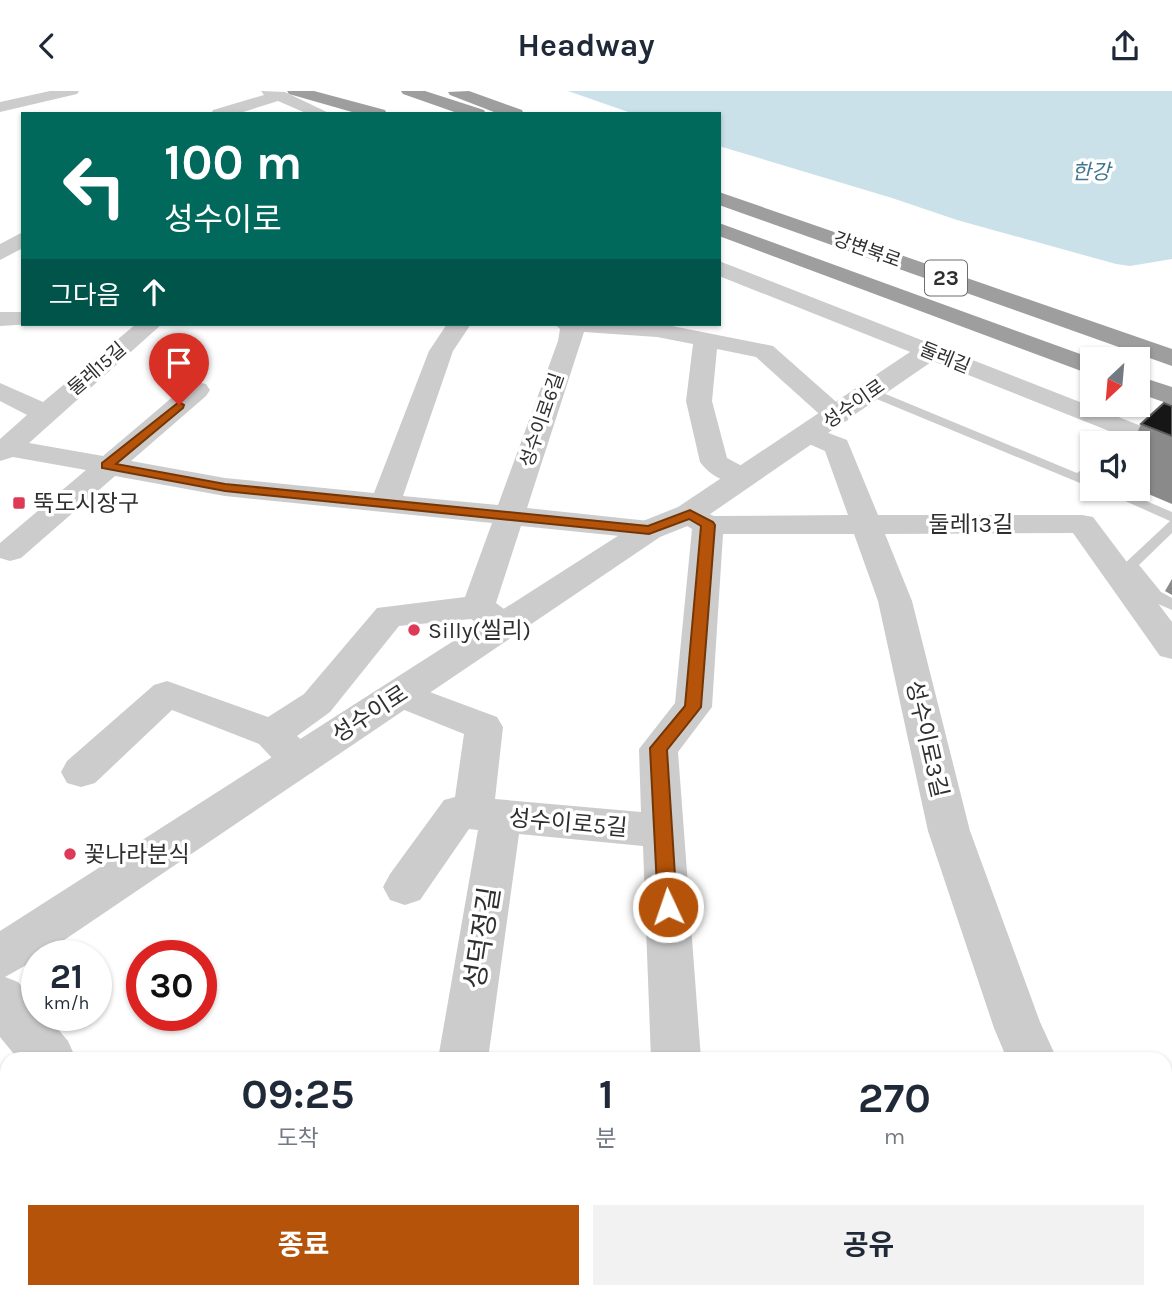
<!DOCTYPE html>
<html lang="ko">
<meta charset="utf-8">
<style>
:root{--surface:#fff;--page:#f2f2f3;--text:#1f2937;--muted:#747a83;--accent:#b45309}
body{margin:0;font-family:Karla,"Noto Sans KR",sans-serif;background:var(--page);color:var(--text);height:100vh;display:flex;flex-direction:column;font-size:26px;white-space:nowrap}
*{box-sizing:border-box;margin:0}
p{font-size:23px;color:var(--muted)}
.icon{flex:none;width:38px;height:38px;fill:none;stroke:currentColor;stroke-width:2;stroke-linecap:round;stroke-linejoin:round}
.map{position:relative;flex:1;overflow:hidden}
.drawer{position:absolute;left:0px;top:961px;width:1172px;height:247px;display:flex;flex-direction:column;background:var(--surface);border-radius:21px 21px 0 0;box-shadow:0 2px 5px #0004}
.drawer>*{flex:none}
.top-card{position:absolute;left:21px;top:21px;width:700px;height:214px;border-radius:0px;box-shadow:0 2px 5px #0004;background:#00695c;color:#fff;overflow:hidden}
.needle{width:46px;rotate:206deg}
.buttons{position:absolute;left:1080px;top:256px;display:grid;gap:14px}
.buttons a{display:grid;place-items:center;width:70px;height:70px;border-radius:0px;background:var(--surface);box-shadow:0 2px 5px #0004;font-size:35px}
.speed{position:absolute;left:21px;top:849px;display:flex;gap:14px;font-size:35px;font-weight:700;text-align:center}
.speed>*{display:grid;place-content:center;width:91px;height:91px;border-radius:50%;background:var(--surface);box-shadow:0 2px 5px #0004;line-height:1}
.speed small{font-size:18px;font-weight:400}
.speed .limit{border:10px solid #d22;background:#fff;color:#111}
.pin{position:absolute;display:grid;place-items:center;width:60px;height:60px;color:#fff;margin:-72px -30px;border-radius:50% 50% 50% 0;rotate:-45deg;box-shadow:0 0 7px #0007}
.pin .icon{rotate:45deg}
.me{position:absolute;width:77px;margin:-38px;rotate:357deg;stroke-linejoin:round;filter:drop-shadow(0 0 5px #0008)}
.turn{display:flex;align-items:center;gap:24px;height:147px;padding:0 28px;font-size:32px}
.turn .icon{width:91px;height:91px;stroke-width:2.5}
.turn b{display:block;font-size:49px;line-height:60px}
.then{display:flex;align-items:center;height:66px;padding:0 28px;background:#0003;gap:14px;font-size:26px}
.eta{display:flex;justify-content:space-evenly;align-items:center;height:119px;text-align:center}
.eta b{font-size:42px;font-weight:700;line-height:49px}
.action{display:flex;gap:14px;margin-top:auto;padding:14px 28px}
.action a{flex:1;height:80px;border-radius:0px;background:var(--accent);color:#fff;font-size:28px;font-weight:700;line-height:80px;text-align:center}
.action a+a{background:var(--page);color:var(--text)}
header{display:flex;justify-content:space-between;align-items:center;height:91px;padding:0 28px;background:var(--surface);font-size:32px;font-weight:700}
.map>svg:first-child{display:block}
.water{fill:#cae1ea}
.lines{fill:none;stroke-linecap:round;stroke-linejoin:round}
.service{fill:#ccc;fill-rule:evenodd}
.minor{fill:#ccc;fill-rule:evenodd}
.tertiary{fill:#ccc;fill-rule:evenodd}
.trunk{fill:#9e9e9e;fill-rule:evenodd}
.wall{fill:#8a8a8a}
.building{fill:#161616;stroke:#5c5c5c;stroke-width:2}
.route{fill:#b45309;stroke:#753606;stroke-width:2}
.poi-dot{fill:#de3955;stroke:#fff;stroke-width:2.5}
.labels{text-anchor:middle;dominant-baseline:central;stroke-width:7;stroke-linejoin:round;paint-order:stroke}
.far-street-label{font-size:19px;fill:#2f2f2f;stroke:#fff}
.far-water-label{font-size:21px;font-style:italic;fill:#40778e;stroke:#fff}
.shield{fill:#fff;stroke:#6d6d6d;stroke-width:2}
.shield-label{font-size:21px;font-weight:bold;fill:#2f2f2f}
.poi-label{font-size:23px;fill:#2f2f2f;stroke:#fff;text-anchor:start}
.street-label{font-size:23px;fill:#2f2f2f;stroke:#fff}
.near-street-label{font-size:28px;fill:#2f2f2f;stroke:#fff}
</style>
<header><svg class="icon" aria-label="back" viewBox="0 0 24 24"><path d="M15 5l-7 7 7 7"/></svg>Headway<svg class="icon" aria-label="share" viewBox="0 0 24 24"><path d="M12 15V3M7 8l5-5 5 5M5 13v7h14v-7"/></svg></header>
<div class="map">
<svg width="1172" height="1207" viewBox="0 0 1172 1207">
<rect width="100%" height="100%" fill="#fff"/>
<polygon class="water" points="568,0 1172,0 1172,168 1130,175 1116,173 957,129 892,107 719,55 719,23 634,23"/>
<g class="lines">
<g class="service">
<polygon points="871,297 1077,382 1092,371 1092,382 1088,386 1092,388 1092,397 867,304 865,301"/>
<polygon points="1096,397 1116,397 1172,421 1172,442 1139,474 1161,501 1172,507 1172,519 1149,509 1123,474 1170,430"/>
</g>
<g class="minor">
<polygon points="50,0 79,0 77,3 0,21 0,11"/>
<polygon points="261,0 285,1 331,23 308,23 278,10 237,23 211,23 213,19 264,4"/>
<polygon points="23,141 23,157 0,169 0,153"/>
<polygon points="719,170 1172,347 1172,365 719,185"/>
<polygon points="0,221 23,221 23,233 32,233 0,235"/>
<path d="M136,233H162L29,352L103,365L188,293L197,291L206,293L210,299L206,305L131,370L225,387L374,402L429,260L447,233H471L453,260L403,405L498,414L558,250L560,238L555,233H662L773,255L851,324L847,330L837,332L827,330L756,266L717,258L712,310L727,367L753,381L758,387L753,393C736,398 710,386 700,371L686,310L693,253L657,246L584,241L527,417L649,430L660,432L665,439L660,446L649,448L521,435L496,512L516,527L521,535L516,543C496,549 487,539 471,528L399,535L330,621L297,645L313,659L319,670L313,681L299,685L285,681L259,653L172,619L95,692L81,696L67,692L61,681L67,670L154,594L167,590L268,626L304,603L377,517L465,506L492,432L225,405L115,385L21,467L10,470L0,467V452L86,379L13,366L0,370V348L27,324L0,310V292L43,311Z"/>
<polygon points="810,335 847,349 878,424 1082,424 1093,426 1172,531 1172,568 1160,565 1073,442 885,443 912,510 970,740 1040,931 1057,968 1007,968 994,937 928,740 878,510 854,443 723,443 712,616 678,661 701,968 651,968 643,755 519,743 488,968 438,968 478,739 469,738 420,809 405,814 390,809 383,796 390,783 444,709 455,706 464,643 387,612 382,603 387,594 400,590 497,626 503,636 495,708 641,721 639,658 675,612 692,438 678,429 674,423 678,417 689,414 714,425 848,424 825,360 800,349 796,343 800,337"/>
<polygon points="7,997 7,1054 0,1057 0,1000"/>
<polygon points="1172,1122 1172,1183 1166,1185 1166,1125"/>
<polygon points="78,1200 137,1200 134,1207 75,1207"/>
<polygon points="360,1200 420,1200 417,1207 357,1207"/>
<rect x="658" y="1200" width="58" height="7"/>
<polygon points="1097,1200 1157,1200 1154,1207 1094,1207"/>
</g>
<g class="tertiary">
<polygon points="928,253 937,255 941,261 937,267 700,430 660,446 42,864 37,864 37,868 5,886 18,891 37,913 37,924 46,924 68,950 76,968 18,968 0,946 0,840 638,432 678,416 919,255"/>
<polygon points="218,1200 282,1200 284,1207 221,1207"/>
</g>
<g class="trunk">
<polygon points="287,0 314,0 385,19 387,23 359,23 289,3"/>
<polygon points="401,0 425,0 484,19 486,23 460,23 403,3"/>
<polygon points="469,0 522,19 524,23 499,23 450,4 448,1"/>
<polygon points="719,101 1172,258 1172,275 719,114"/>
<polygon points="719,132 1094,268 1092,268 1092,284 719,145"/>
<polygon points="1138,285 1172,296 1172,314 1138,302"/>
</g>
</g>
<g class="wall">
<polygon points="1172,315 1172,413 1134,397 1138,397 1138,352 1133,352 1141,333"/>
<polygon points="1172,488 1172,504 1165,500"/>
</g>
<polygon class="building" points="1164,312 1172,315 1172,345 1141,333"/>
<polygon class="route" points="179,311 184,314 183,317 116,373 225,393 648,435 690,419 713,431 715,434 701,616 667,659 677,816 674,822 668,824 661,822 658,816 650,657 685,615 701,435 689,428 649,443 225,400 102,377 102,372"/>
<g class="poi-dot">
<rect x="12" y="405" width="14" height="14" rx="3.5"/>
<circle cx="414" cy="539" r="7"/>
<circle cx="70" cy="763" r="7"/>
</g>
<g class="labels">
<g class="far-street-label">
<text transform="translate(867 159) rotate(20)">강변북로</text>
<text transform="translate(945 267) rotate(22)">둘레길</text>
<text transform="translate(97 278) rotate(-41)">둘레15길</text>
<text transform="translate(854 313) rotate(-35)">성수이로</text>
<text transform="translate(542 329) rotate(-71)">성수이로6길</text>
</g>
<g class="far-water-label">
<text x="1091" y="81">한강</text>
</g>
<rect class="shield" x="925" y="169.5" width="42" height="35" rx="5"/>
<g class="shield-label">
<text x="946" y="187">23</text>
</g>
<g class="poi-label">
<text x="33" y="412">뚝도시장구</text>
<text x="428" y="539">Silly(씰리)</text>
<text x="84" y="763">꽃나라분식</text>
</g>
<g class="street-label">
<text x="971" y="433">둘레13길</text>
<text transform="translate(370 623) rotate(-33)">성수이로</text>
<text transform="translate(927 648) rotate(77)">성수이로3길</text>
<text transform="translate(568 732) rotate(5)">성수이로5길</text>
</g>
<g class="near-street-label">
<text transform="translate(482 847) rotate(-81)">성덕정길</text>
</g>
</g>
</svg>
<div class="buttons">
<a><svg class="needle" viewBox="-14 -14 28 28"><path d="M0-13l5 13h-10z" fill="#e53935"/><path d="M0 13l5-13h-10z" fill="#747a83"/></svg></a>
<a><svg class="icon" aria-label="sound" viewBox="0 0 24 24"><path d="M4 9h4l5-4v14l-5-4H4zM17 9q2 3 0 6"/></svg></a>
</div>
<div class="speed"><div>21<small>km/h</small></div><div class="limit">30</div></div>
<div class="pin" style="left:179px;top:314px;background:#d93025"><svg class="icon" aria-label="arrive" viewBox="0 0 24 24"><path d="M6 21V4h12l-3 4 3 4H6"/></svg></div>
<svg class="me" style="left:668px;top:816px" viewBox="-20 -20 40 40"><circle r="17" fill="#b45309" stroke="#fff" stroke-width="3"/><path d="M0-11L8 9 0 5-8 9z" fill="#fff"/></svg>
<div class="top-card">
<div class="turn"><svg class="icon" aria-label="left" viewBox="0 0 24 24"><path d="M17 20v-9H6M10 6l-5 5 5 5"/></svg><div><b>100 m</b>성수이로</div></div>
<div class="then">그다음<svg class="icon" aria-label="ahead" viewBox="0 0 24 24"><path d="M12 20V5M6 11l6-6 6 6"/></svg></div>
</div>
<section class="drawer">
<div class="eta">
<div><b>09:25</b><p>도착</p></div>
<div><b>1</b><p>분</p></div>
<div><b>270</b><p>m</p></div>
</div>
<div class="action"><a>종료</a><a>공유</a></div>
</section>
</div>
